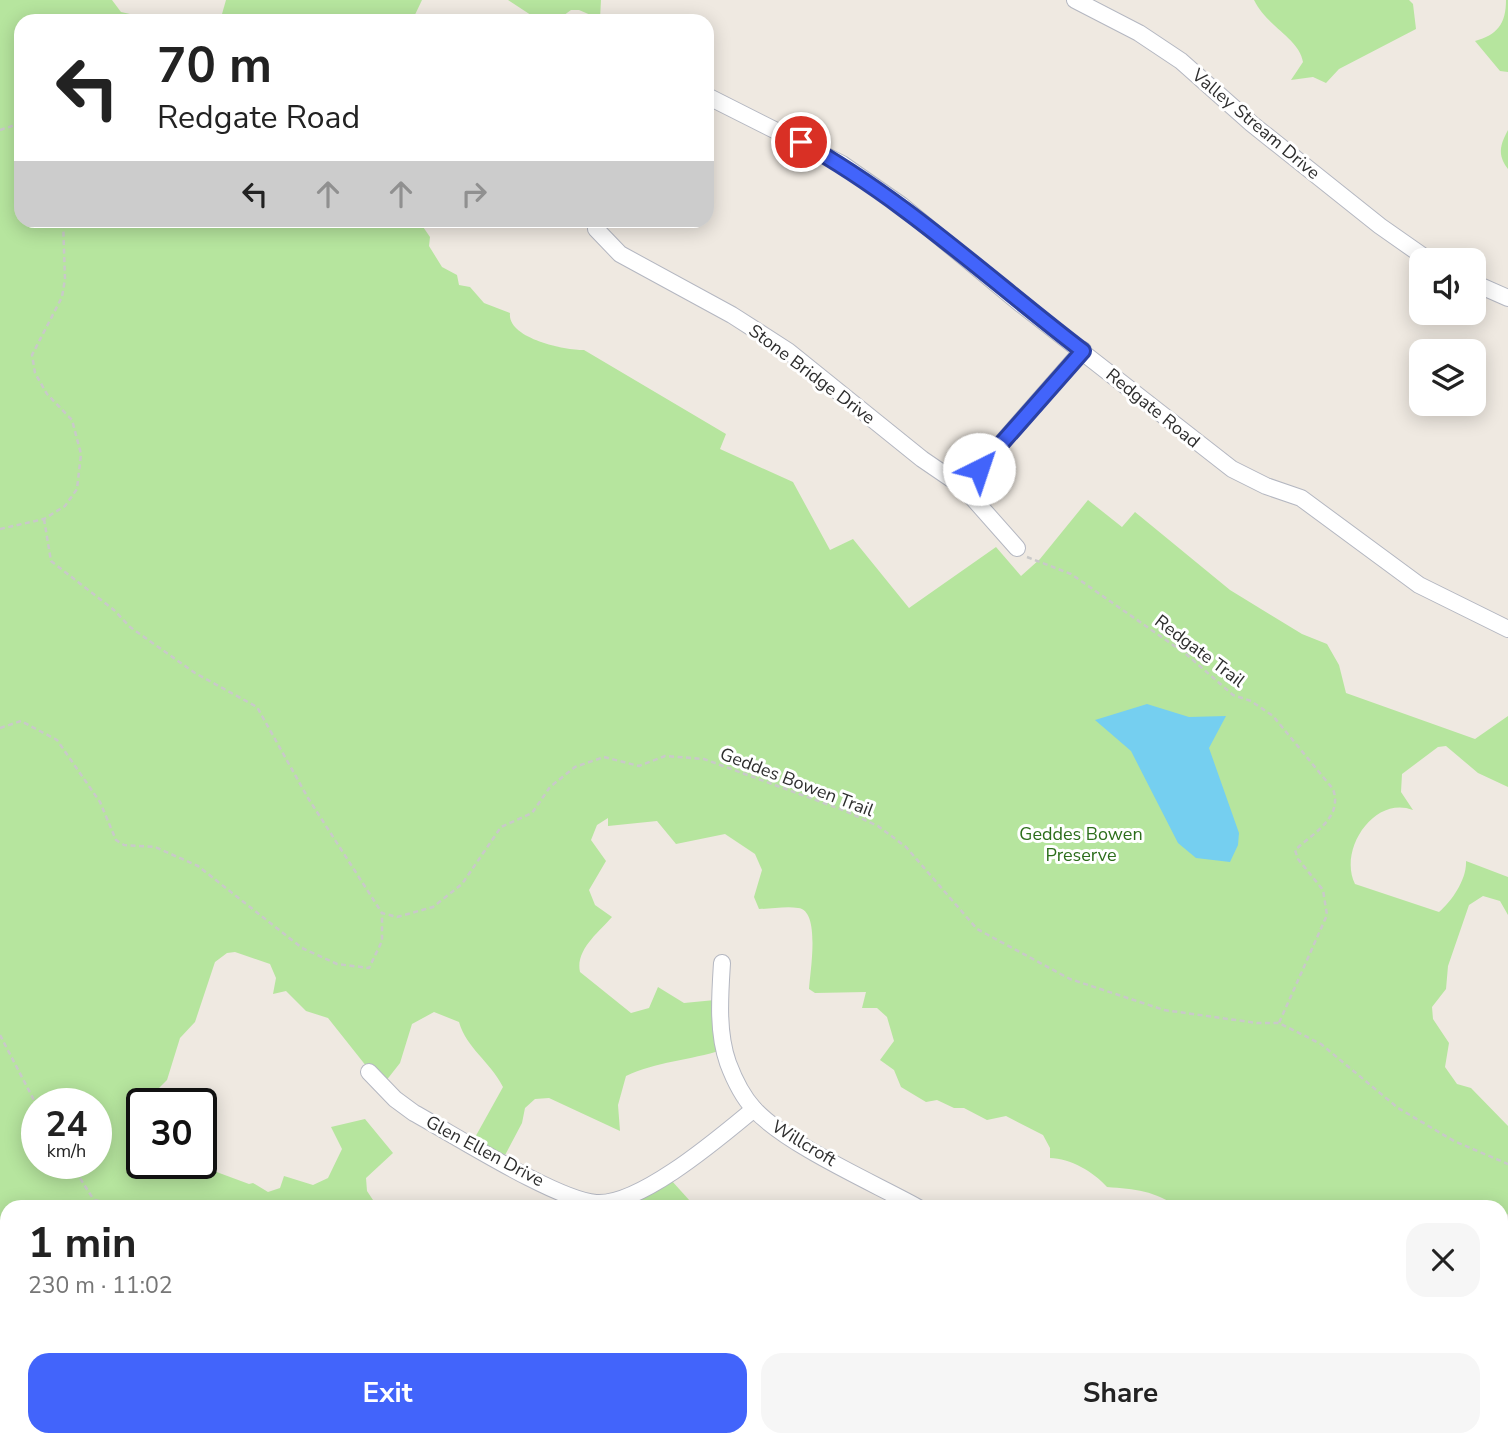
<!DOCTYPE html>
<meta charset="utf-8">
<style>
:root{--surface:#fff;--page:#f6f6f6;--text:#222;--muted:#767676;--accent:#4264fb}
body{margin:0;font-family:"Nunito Sans",sans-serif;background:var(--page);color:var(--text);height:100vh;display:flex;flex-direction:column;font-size:26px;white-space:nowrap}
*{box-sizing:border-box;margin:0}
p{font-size:23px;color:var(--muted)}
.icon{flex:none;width:38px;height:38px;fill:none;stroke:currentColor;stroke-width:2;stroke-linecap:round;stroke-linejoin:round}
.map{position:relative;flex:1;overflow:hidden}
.sheet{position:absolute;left:0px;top:1200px;width:1508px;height:247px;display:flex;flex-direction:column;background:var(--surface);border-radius:21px 21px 0 0;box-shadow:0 4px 18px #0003}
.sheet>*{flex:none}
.top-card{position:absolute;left:14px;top:14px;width:700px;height:214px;border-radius:21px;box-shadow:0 4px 18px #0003;background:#fff;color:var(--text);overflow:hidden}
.fabs{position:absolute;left:1409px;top:248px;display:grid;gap:14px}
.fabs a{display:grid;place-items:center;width:77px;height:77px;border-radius:14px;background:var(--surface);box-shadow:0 4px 18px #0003;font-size:35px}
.speed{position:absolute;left:21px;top:1088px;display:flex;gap:14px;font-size:35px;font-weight:700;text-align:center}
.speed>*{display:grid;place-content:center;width:91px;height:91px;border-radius:50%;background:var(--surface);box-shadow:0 4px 18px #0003;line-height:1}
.speed small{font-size:18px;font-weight:400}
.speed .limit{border:4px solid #111;border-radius:10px;background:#fff;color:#111}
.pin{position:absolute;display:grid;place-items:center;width:60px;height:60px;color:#fff;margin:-30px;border:4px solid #fff;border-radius:50%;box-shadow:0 2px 7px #0007}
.me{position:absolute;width:77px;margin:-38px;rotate:41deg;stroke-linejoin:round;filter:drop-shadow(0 0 5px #0008)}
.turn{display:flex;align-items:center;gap:24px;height:147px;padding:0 28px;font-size:32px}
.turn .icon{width:91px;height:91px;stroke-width:2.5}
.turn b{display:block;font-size:49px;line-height:60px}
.lanes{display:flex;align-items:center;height:66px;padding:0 28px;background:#0003;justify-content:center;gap:35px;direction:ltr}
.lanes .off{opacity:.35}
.round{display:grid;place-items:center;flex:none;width:74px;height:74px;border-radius:21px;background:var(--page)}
.headline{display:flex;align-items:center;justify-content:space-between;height:119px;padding:0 28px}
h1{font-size:42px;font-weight:700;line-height:52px}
.primary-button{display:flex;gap:14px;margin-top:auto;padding:14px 28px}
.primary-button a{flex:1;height:80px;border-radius:21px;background:var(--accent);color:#fff;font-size:28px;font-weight:700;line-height:80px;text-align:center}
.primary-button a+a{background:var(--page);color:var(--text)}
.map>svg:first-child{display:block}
.green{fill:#b6e59e;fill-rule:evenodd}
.water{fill:#75cff0}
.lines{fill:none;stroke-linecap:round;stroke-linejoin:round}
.street-casing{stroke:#b4b7c1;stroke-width:18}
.path{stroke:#c9c9c9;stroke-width:2.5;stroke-dasharray:5 3.5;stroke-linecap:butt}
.street{stroke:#fff;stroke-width:16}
.route-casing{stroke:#2b41a3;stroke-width:18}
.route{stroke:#4264fb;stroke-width:12}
.labels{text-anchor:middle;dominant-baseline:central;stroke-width:6;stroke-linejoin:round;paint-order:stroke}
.street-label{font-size:18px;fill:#2e2e2e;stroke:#fff}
.park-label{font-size:18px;fill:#2c6e1b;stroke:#fff}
</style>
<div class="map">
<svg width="1508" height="1446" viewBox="0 0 1508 1446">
<rect width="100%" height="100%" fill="#efe9e1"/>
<g class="green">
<path d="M0,0H112L121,12L162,21H21V220L419,221L430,237L429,246L442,267L457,275L459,285L470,287L484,303L510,313C507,338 564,350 584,350L726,434L720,449L793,482L830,550L853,539L909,608L996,547L1021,576L1040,559L1088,500L1122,527L1135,512L1230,590L1302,634L1327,644L1339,665L1346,693L1475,739L1508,716V787L1478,773L1446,746L1438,747L1402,774L1401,792L1413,810C1374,795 1338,850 1355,884L1439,912C1452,901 1467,879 1466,861L1508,877V915L1500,901L1483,896L1469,905L1448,966L1446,989L1432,1007L1433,1019L1449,1043L1445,1067L1457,1084L1471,1088L1508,1126V1214L1502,1218V1208L1178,1207C1155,1191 1135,1189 1107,1187C1094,1172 1070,1158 1050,1158V1148L1043,1135L1006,1116L987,1120L964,1108H954L937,1100L926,1102L901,1087L894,1070L880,1060L894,1041L887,1017L877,1008H862L866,992L815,993L809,989C810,972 821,910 798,908C786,906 771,909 759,909L754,897L762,870L755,854L725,834L676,844L657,821L608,826V818L597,825L591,840L606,861L589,890L595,905L612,917C599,932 575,950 580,972L631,1013L649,1008L658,987L684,1003L715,1000L722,1050C691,1060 655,1062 626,1076L618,1105L620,1131L549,1098L535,1099L525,1108L522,1123L504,1157L473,1141L503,1087C489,1060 467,1049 459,1022L434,1012L412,1024L400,1063L382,1086L328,1018L306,1011L286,991L273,994L276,978L270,964L235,952L227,953L215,962L195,1022L180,1038L167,1080L135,1112L134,1140L142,1144V1164H195L249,1184L253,1183L268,1192L280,1188L284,1176L313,1185L328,1178L342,1149L331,1127L365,1119L393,1153L366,1178L367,1191L377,1206L7,1208V1440H866L864,1446H0ZM37,1104H96V1164H37Z"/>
<polygon points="226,0 422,0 412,21 220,21"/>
<polygon points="508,0 601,0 600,19 579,10 571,10 556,21 540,21"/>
<path d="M1254,0H1409L1413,4L1416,29L1339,69L1326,83L1313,77L1291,80L1303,62C1299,38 1267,27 1254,0Z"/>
<path d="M1506,0H1508V72L1500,71L1475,41C1497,35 1506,24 1506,0Z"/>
<path d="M1508,130V169C1497,155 1500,145 1508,130Z"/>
<polygon points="662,1170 690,1201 691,1207 646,1207 633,1192"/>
</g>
<polygon class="water" points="1147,704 1189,717 1226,716 1209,748 1239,833 1238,845 1230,862 1196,858 1178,843 1131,751 1095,720"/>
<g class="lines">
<g class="street-casing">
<g id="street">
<polyline points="1075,0 1139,33 1181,61 1252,124 1380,226 1430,261"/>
<polyline points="707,96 842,164 901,205 1022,305 1232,469 1266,486 1301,498 1419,585 1508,629"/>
<polyline points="598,220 596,229 620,254 732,315 788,351 922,459 963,487 1017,548"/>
<polyline points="1474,283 1508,298"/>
<polyline points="963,487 1083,350"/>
<path d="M722,963C720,995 717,1032 728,1063C734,1079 743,1097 754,1109C787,1145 874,1183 919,1208"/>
<path d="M369,1072L395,1099L414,1113C453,1134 556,1200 596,1203C640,1206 720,1137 754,1109"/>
<polyline points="1502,1397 1508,1396"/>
<polyline points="1327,1440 1331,1446"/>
<polyline points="1025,1446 1028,1440"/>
<polyline points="1381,1446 1390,1440"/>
</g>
</g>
<g class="path">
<polyline points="0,130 21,123"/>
<polyline points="44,519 51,561 114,610 130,627 195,673 257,707 308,798 382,913 397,917 433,907 462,884 501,827 532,813 550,787 575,767 604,757 639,766 665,756 704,759 843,810 878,826 906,847 977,929 1070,979 1164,1010 1257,1023 1279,1023 1321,1044 1398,1108 1454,1141 1508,1164"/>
<polyline points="0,529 44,519 65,506 77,489 81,454 72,420 47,394 35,373 32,355 62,297 65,279 63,220"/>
<path d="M1027,557L1071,574L1186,654L1233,695L1251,701L1273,716L1333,789C1343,817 1315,832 1295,850L1298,859L1323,890L1327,915L1279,1023"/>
<polyline points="0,728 21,721 57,740 100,802 116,840 124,845 155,847 198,866 302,948 337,964 369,968 382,941 382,913"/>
<polyline points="0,1035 37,1106"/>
<polyline points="71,1164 99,1208"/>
<polyline points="95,1200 127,1208"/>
<polyline points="55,1446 63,1440"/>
<polyline points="337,1446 339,1440"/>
</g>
<use href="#street" class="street"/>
</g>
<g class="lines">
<g class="route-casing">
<path id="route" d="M801,142C904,199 990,280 1083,351L979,469"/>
</g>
<use href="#route" class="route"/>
</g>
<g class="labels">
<g class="street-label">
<text transform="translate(1256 124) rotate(40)">Valley Stream Drive</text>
<text transform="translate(812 374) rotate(37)">Stone Bridge Drive</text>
<text transform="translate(1153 408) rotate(39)">Redgate Road</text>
<text transform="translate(1200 651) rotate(37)">Redgate Trail</text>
<text transform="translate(797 782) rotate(21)">Geddes Bowen Trail</text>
<text transform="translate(804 1143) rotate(31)">Willcroft</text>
<text transform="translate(485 1151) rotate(28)">Glen Ellen Drive</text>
</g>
<g class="park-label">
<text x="1081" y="834">Geddes Bowen<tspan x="1081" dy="21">Preserve</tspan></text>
</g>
</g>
</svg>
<div class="fabs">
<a><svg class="icon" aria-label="sound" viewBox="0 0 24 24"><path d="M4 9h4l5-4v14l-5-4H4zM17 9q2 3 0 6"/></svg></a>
<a><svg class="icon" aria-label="layers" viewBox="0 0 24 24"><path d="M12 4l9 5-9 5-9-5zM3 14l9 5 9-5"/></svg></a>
</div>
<div class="speed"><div>24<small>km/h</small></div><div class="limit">30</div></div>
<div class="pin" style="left:801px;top:142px;background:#d93025"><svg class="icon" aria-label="arrive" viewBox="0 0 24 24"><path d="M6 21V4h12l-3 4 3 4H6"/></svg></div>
<svg class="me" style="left:979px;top:469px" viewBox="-20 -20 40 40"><circle r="19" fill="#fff"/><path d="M0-13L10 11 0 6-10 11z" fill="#4264fb"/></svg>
<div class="top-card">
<div class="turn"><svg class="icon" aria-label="left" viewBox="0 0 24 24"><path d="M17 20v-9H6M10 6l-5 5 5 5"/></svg><div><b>70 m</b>Redgate Road</div></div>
<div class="lanes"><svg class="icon" aria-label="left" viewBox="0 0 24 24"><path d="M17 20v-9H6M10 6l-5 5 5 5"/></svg><svg class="icon off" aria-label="ahead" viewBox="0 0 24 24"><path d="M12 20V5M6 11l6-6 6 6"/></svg><svg class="icon off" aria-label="ahead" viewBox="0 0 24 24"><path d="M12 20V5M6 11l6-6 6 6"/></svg><svg class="icon off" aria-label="right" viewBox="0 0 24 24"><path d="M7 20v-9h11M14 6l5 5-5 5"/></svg></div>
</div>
<section class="sheet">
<div class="headline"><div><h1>1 min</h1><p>230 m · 11:02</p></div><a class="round"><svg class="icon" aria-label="close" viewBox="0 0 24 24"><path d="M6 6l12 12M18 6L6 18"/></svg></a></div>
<div class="primary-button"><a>Exit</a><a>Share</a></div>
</section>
</div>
